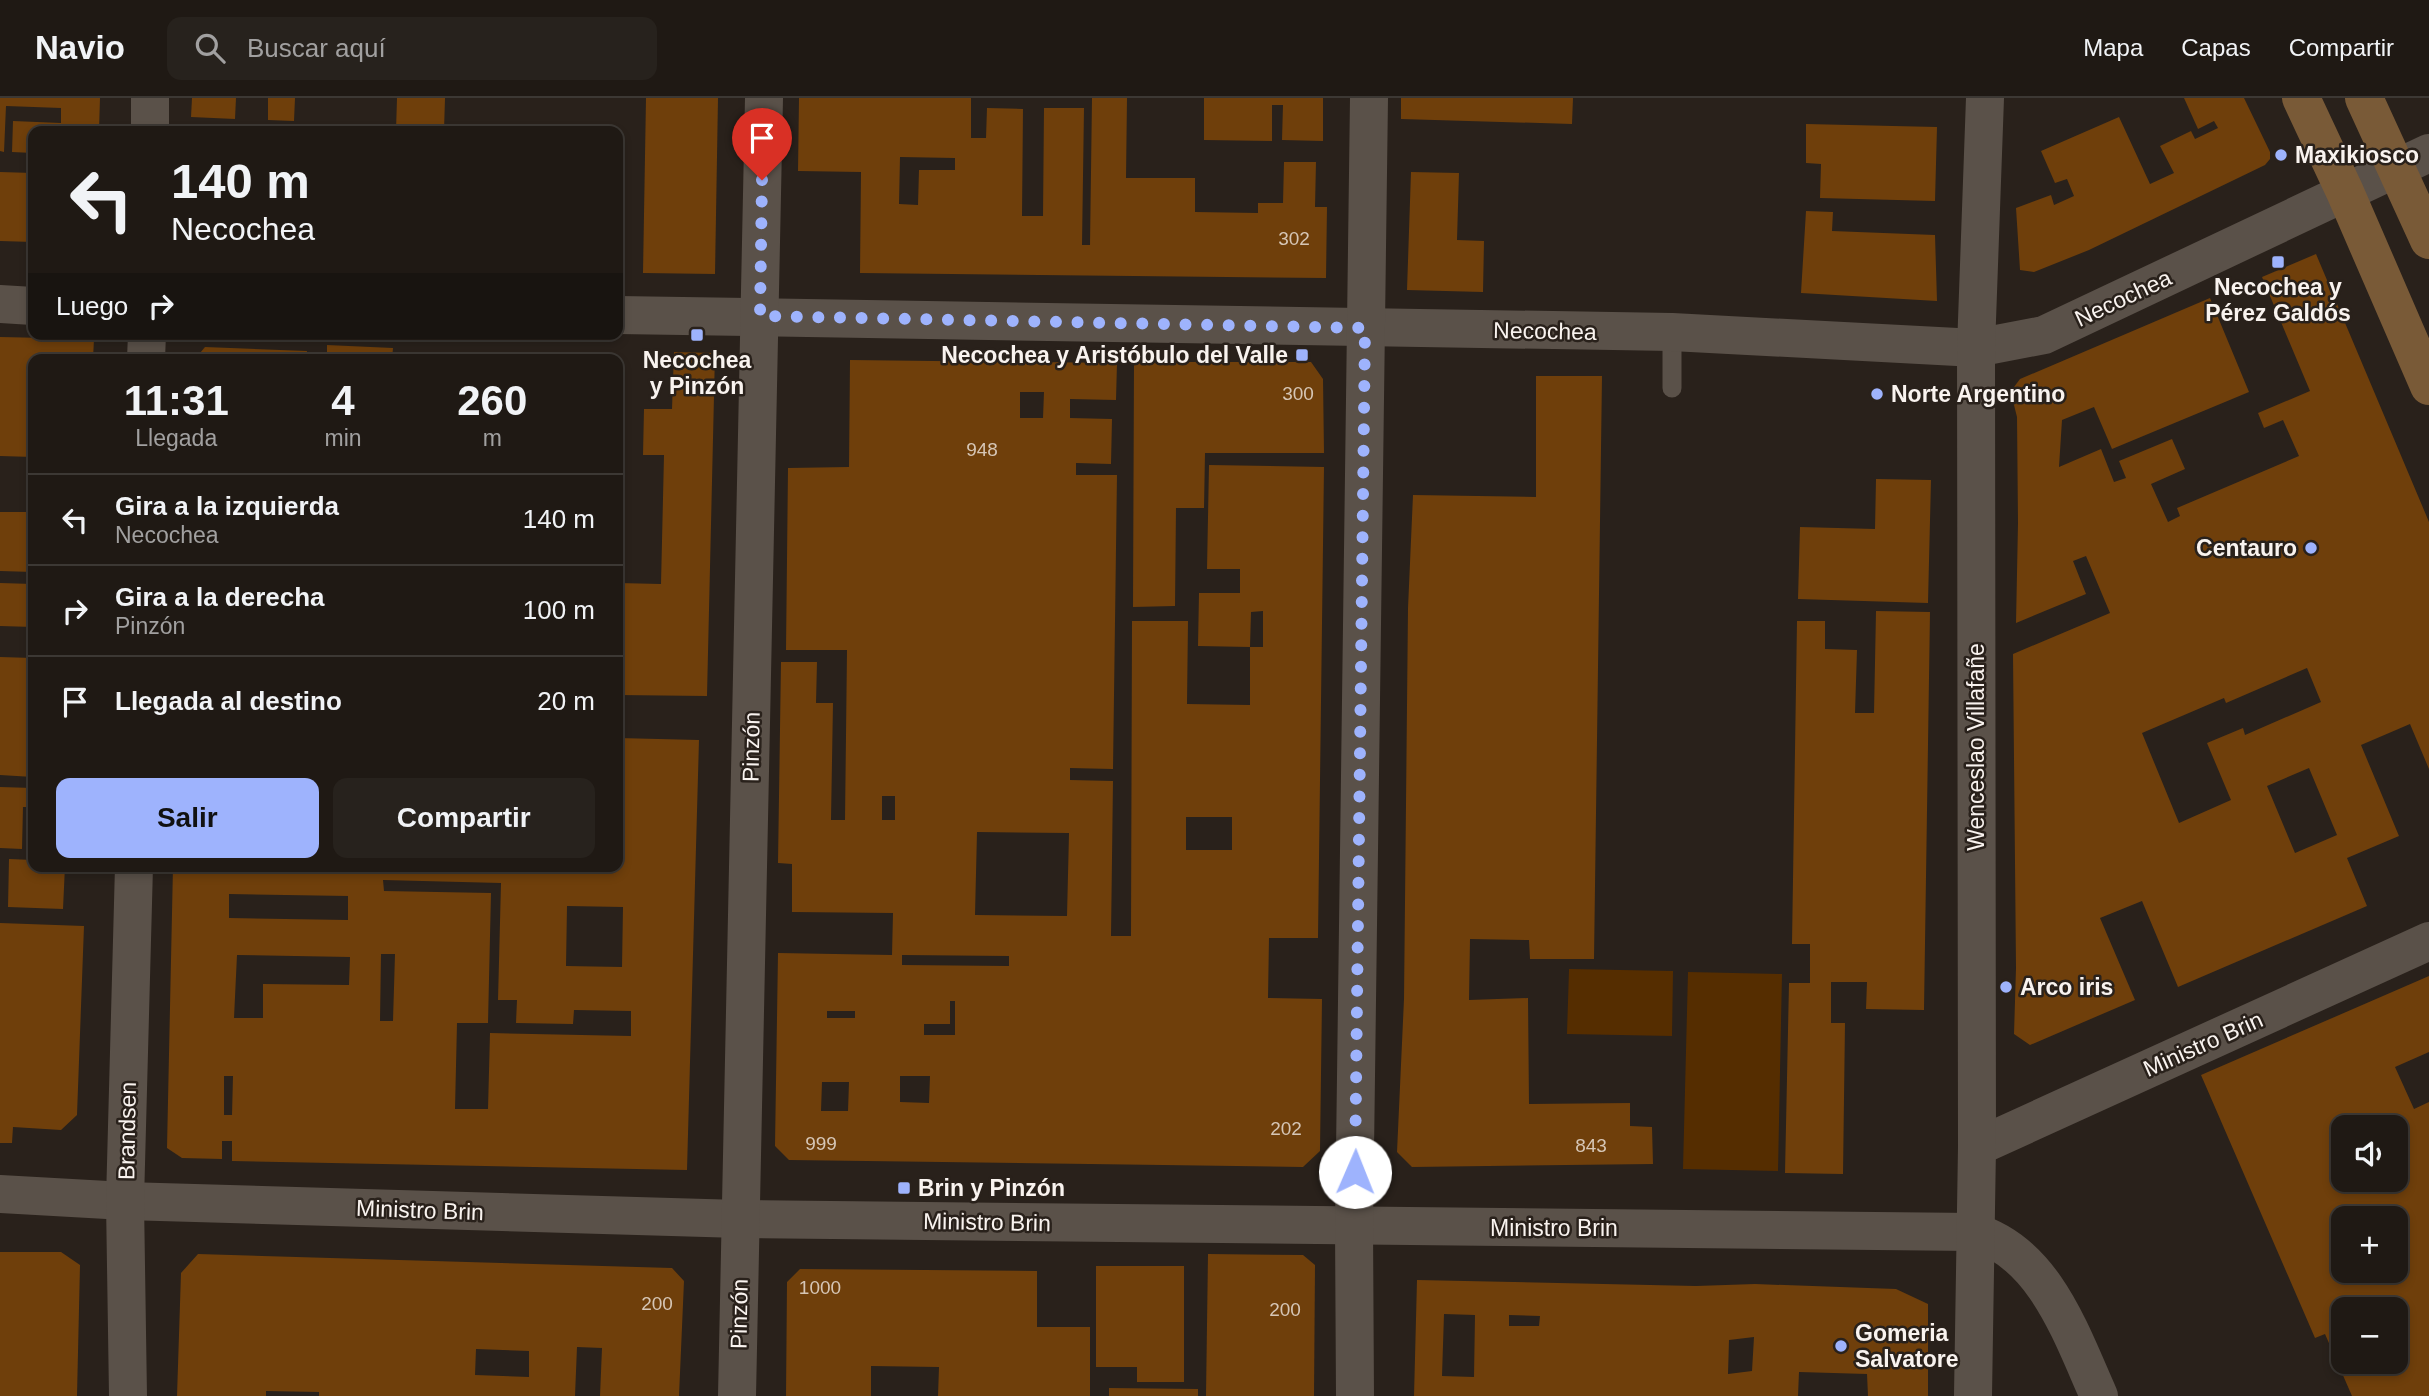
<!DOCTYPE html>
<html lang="es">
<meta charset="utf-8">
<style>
:root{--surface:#1f1914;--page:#27221d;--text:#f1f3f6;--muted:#a1a0a0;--line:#3c3834;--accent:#9eb3fd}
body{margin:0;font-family:Arial,sans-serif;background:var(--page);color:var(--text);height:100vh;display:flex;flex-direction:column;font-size:26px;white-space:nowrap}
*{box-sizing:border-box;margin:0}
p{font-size:23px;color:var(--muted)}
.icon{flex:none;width:38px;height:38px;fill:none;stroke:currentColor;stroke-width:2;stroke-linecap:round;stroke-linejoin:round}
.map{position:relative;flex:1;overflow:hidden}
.panel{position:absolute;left:28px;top:256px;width:595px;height:518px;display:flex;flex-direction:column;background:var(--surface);border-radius:14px;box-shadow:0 4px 10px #0003,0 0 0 2px var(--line)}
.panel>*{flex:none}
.banner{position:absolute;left:28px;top:28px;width:595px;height:214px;border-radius:14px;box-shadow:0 4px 10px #0003,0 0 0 2px var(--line);background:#1f1914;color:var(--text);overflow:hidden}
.buttons{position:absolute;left:2331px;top:1017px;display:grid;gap:14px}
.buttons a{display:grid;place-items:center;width:77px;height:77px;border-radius:14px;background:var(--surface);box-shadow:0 4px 10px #0003,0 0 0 2px var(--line);font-size:35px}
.pin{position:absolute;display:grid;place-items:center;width:60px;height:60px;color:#fff;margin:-72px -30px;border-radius:50% 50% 50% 0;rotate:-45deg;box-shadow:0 0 7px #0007}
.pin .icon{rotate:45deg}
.me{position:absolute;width:77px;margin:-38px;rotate:1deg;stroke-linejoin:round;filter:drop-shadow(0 0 5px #0008)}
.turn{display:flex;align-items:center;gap:24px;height:147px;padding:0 28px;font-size:32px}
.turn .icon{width:91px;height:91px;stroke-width:2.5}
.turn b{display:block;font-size:49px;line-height:60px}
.then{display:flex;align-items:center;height:66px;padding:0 28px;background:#0003;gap:14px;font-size:26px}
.eta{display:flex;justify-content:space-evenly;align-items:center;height:119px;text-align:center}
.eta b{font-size:42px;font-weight:700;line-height:49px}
.cta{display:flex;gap:14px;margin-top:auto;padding:14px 28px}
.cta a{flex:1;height:80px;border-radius:14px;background:var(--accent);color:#111;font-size:28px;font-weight:700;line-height:80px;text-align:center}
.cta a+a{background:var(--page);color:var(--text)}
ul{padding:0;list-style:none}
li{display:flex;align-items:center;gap:21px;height:91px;padding:0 28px;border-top:2px solid var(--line)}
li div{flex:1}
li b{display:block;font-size:26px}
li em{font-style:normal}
header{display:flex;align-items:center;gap:42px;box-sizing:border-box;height:98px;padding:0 35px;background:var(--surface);border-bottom:2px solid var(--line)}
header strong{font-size:33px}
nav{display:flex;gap:38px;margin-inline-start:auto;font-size:24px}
.search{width:490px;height:63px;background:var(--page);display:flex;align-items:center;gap:18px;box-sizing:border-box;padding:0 24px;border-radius:14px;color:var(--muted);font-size:26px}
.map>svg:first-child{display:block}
.green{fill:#552d00}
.building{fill:#6f3f0b;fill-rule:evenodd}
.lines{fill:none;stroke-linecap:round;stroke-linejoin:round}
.lane{stroke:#5a5149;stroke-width:19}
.street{stroke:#5a5149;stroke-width:38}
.secondary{stroke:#795a37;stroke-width:38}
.route{stroke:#9eb3fd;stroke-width:12;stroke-dasharray:0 21.6}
.poi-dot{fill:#9eb3fd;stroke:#29211b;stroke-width:2.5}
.labels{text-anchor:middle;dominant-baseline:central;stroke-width:5;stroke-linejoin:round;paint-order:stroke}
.number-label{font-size:19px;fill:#d6c6b6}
.poi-label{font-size:23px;font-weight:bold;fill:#f9f3ef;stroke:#29211b;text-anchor:start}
.street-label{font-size:23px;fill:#f9f3ef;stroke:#29211b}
</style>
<header>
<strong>Navio</strong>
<div class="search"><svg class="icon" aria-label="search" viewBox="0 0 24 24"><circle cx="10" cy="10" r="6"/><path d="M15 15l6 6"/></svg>Buscar aquí</div>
<nav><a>Mapa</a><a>Capas</a><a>Compartir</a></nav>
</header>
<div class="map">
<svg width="2429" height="1298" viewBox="0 0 2429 1298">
<rect width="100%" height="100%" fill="#29211b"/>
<g class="green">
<polygon points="1569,871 1673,873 1672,938 1567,936"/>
<polygon points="1688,874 1782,876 1778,1073 1683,1071"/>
</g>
<g class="building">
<polygon points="0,0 100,0 99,33 33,33 33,55 12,54 13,23 61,25 61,10 6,8 4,54 0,53"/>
<polygon points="192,0 236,0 235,21 191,19"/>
<polygon points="268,0 295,0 294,23 268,22"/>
<polygon points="397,0 445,0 444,33 396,33"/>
<polygon points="646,0 718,0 715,176 643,175"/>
<path d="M799,0H971V40H986L987,10L1023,11L1022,118H1043L1044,10H1084L1082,147H1090L1092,0H1127L1126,80H1195V114L1258,115V105H1283L1284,64H1316L1315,109H1327L1326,180L860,175L861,74L798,73ZM900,59L955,60V72H919L918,107L899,106Z"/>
<polygon points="1204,0 1323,0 1323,43 1282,42 1283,7 1272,7 1272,43 1204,42"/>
<polygon points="1401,0 1573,0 1572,26 1401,21"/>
<polygon points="2184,0 2244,0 2270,54 2270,61 2265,67 2089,152 2034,174 2020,172 2016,110 2051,97 2054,107 2074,98 2067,81 2055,85 2041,53 2119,19 2150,86 2174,75 2160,48 2191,33 2195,41 2218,30 2214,23 2198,31"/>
<polygon points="1806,26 1937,29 1935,103 1820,100 1821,66 1806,65"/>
<polygon points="0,74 33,75 33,144 0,143"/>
<polygon points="1411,74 1459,75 1457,142 1484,143 1483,194 1407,192"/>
<polygon points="1806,113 1833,114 1832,133 1935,137 1937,203 1801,195"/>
<path d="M2316,156L2429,424V671L2410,626L2361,647L2399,738L2347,760L2367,808L2178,889L2142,803L2100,820L2135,902L2030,947L2014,936L2016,870L2013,556L2110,515L2086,458L2073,463L2086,496L2016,525L2018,425L2017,319L2012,299L2014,289L2020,281L2210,200L2249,294L2112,351L2094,309L2062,322L2059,369L2101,351L2114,384L2126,380L2119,363L2172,341L2185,371L2151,386L2168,424L2180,418L2177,410L2299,358L2283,322L2264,330L2258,315L2310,293L2262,179ZM2307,570L2321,604L2245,637L2243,630L2207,645L2231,702L2179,725L2142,635L2224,600L2226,605ZM2309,670L2337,737L2295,755L2267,688Z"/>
<polygon points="0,239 94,241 93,261 33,261 33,359 0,358"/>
<polygon points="327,247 393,250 392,261 327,261"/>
<polygon points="205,249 307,253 306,261 195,261"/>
<polygon points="674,254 715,255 707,598 618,597 618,485 661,486 664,357 643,357 644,311 672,311"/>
<path d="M850,262L1117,265L1116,302L1070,301V320L1112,321L1111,366L1076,365V377H1117L1113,671L1070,670V682L1113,683L1111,838H1131L1132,523H1188L1187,606L1250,607V549L1198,548L1199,495H1240V471H1207L1209,367L1324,369L1318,840H1269L1268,900L1322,901L1320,1053L1303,1069L789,1062L775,1048L778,855L892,857L893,815L792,814V766L778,765L781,564H817L816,605H833L831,722H845L847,552H786L788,370L849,369ZM1020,294H1044L1043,320H1020ZM1263,513V549H1250L1251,514ZM882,698H895V722H882ZM1186,719H1232V752H1186ZM977,734L1069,735L1067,818L975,817ZM902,857L1009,858V868L902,867ZM950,903H955V937H924V926H950ZM827,913H855V920H827ZM900,978H930L929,1005L900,1004ZM822,984H849L848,1013H821Z"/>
<polygon points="1134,264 1311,264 1323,281 1324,355 1205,355 1204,410 1176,410 1175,508 1133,509"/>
<polygon points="1536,278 1602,278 1594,861 1530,861 1529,842 1470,841 1469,902 1528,900 1529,1006 1630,1005 1630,1028 1652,1029 1653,1066 1412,1069 1397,1054 1404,901 1408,510 1413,397 1536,399"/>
<polygon points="1876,381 1931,382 1928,505 1798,501 1800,429 1875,431"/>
<polygon points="0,414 33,414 33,474 0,473"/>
<polygon points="0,485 33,486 33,529 0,528"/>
<polygon points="1876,513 1930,514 1924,912 1866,911 1867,884 1831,884 1831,925 1845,925 1843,1076 1785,1075 1789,885 1810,885 1810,846 1792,846 1797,523 1825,523 1825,551 1857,552 1855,615 1874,615"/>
<polygon points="0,559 33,560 33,679 0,677"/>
<path d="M618,640L699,642L687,1072L232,1063V1043H222V1061L182,1060L167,1050L173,768H618ZM383,782L501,785L498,902H517L516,925L573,926L574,912L631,913V938L490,935L488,1011H455L457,925H488L491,795L384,793ZM229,796L348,798V822L229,820ZM567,808L623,809L622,869L566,868ZM381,856H395L393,923H380ZM237,857L350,859L349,887L263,886V920H234ZM224,978H233L232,1017H224Z"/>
<polygon points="0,689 33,690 33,709 23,709 22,751 0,750"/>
<polygon points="9,761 33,762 33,768 65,768 63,811 8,809"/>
<polygon points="0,825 84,828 77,1017 61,1032 13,1029 12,1045 0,1045"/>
<path d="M2429,878V954L2395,969L2414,1011L2429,1004V1298H2352L2325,1236L2315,1240L2201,977ZM2343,1029H2396V1082H2343ZM2343,1120H2396V1172H2343ZM2343,1211H2396V1264H2343Z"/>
<polygon points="0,1154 61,1154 80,1167 77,1298 0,1298"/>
<path d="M198,1156L672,1170L684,1183L679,1298H600L602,1250L577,1249L575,1298H319V1294L266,1293V1298H177L181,1175ZM476,1251L529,1253V1279L475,1277Z"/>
<polygon points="1208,1156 1303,1157 1315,1167 1314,1298 1206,1298"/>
<polygon points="1096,1168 1184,1168 1184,1284 1137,1284 1137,1269 1096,1269"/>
<polygon points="800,1171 1037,1173 1037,1229 1090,1229 1090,1298 938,1298 939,1269 871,1268 871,1298 786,1298 787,1184"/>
<path d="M1417,1182L1696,1188L1755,1186L1896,1191L1928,1206V1298H1868L1867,1276L1799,1274L1798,1298H1414ZM1444,1216L1475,1217L1474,1279L1442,1278ZM1509,1217L1540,1218L1539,1228H1509ZM1754,1239L1752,1273L1728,1276L1729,1242Z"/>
<polygon points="1109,1290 1198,1291 1198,1298 1109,1298"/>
</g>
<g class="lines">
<polyline class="lane" points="1672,290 1672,234"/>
<g class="street">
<polyline points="150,33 150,0"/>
<polyline points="0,206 33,208"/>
<polyline points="618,217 1672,234 1976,250 2044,237 2429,55"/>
<polyline points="146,261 147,236"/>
<polyline points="1977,1049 2429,843"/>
<path d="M0,1096L125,1103L740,1121L1974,1134C2045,1155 2071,1236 2099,1298"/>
<polyline points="128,1298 125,1103 134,768"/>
<polyline points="737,1298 764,0"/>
<polyline points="1355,1298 1354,1129 1369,0"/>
<polyline points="1973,1298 1977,1049 1976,250 1985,0"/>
</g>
<g class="secondary">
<polyline points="2301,0 2345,94 2429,288"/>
<polyline points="2364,0 2429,142"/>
</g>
</g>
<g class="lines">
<polyline class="route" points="762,82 760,218 1365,230 1355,1074"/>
</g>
<g class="poi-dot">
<circle cx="2281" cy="57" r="7"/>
<rect x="2271" y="157" width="14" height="14" rx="3.5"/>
<rect x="690" y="230" width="14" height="14" rx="3.5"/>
<rect x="1295" y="250" width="14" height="14" rx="3.5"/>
<circle cx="1877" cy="296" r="7"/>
<circle cx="2311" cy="450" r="7"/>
<circle cx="2006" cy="889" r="7"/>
<rect x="897" y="1083" width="14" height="14" rx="3.5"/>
<circle cx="1841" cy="1248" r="7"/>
</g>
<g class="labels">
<g class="number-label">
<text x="1294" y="140">302</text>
<text x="1298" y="295">300</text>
<text x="982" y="351">948</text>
<text x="1286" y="1030">202</text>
<text x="821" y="1045">999</text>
<text x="1591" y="1047">843</text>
<text x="820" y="1189">1000</text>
<text x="657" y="1205">200</text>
<text x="1285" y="1211">200</text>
</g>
<g class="poi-label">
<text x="2295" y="57">Maxikiosco</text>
<text x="2278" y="189" text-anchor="middle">Necochea y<tspan x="2278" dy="26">Pérez Galdós</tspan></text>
<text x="1288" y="257" text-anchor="end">Necochea y Aristóbulo del Valle</text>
<text x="697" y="262" text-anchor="middle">Necochea<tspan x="697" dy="26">y Pinzón</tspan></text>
<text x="1891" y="296">Norte Argentino</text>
<text x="2297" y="450" text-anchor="end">Centauro</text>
<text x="2020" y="889">Arco iris</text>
<text x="918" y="1090">Brin y Pinzón</text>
<text x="1855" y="1235">Gomeria<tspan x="1855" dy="26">Salvatore</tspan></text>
</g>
<g class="street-label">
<text transform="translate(2123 200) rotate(-25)">Necochea</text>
<text transform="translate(1545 233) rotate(1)">Necochea</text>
<text transform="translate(751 649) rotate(-89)">Pinzón</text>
<text transform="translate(1976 649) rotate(-90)">Wenceslao Villafañe</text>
<text transform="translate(2203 946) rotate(-24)">Ministro Brin</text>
<text transform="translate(127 1033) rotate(-89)">Brandsen</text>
<text transform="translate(420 1112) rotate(2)">Ministro Brin</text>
<text transform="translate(987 1124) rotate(1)">Ministro Brin</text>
<text x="1554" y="1130">Ministro Brin</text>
<text transform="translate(739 1216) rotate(-89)">Pinzón</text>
</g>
</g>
</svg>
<div class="buttons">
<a><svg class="icon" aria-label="sound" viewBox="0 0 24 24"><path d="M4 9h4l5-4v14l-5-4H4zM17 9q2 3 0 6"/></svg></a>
<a>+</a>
<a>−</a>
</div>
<div class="pin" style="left:762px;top:82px;background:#d93025"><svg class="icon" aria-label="arrive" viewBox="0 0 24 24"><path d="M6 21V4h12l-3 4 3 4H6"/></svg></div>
<svg class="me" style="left:1355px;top:1074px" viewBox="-20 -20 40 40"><circle r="19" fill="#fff"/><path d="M0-13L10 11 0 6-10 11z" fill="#9eb3fd"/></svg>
<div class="banner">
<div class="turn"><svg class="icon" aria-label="left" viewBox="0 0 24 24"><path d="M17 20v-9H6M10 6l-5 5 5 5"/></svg><div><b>140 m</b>Necochea</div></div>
<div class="then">Luego<svg class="icon" aria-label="right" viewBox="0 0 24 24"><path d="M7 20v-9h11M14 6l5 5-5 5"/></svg></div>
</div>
<section class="panel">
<div class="eta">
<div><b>11:31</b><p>Llegada</p></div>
<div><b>4</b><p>min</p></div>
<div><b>260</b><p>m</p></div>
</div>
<ul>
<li><svg class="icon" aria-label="left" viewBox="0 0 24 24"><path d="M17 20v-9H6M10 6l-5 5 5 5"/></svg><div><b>Gira a la izquierda</b><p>Necochea</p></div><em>140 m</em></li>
<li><svg class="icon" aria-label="right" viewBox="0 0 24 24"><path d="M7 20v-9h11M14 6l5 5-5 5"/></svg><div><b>Gira a la derecha</b><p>Pinzón</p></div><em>100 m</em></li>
<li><svg class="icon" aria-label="arrive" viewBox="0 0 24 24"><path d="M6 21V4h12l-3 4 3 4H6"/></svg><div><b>Llegada al destino</b></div><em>20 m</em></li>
</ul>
<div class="cta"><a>Salir</a><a>Compartir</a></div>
</section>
</div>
